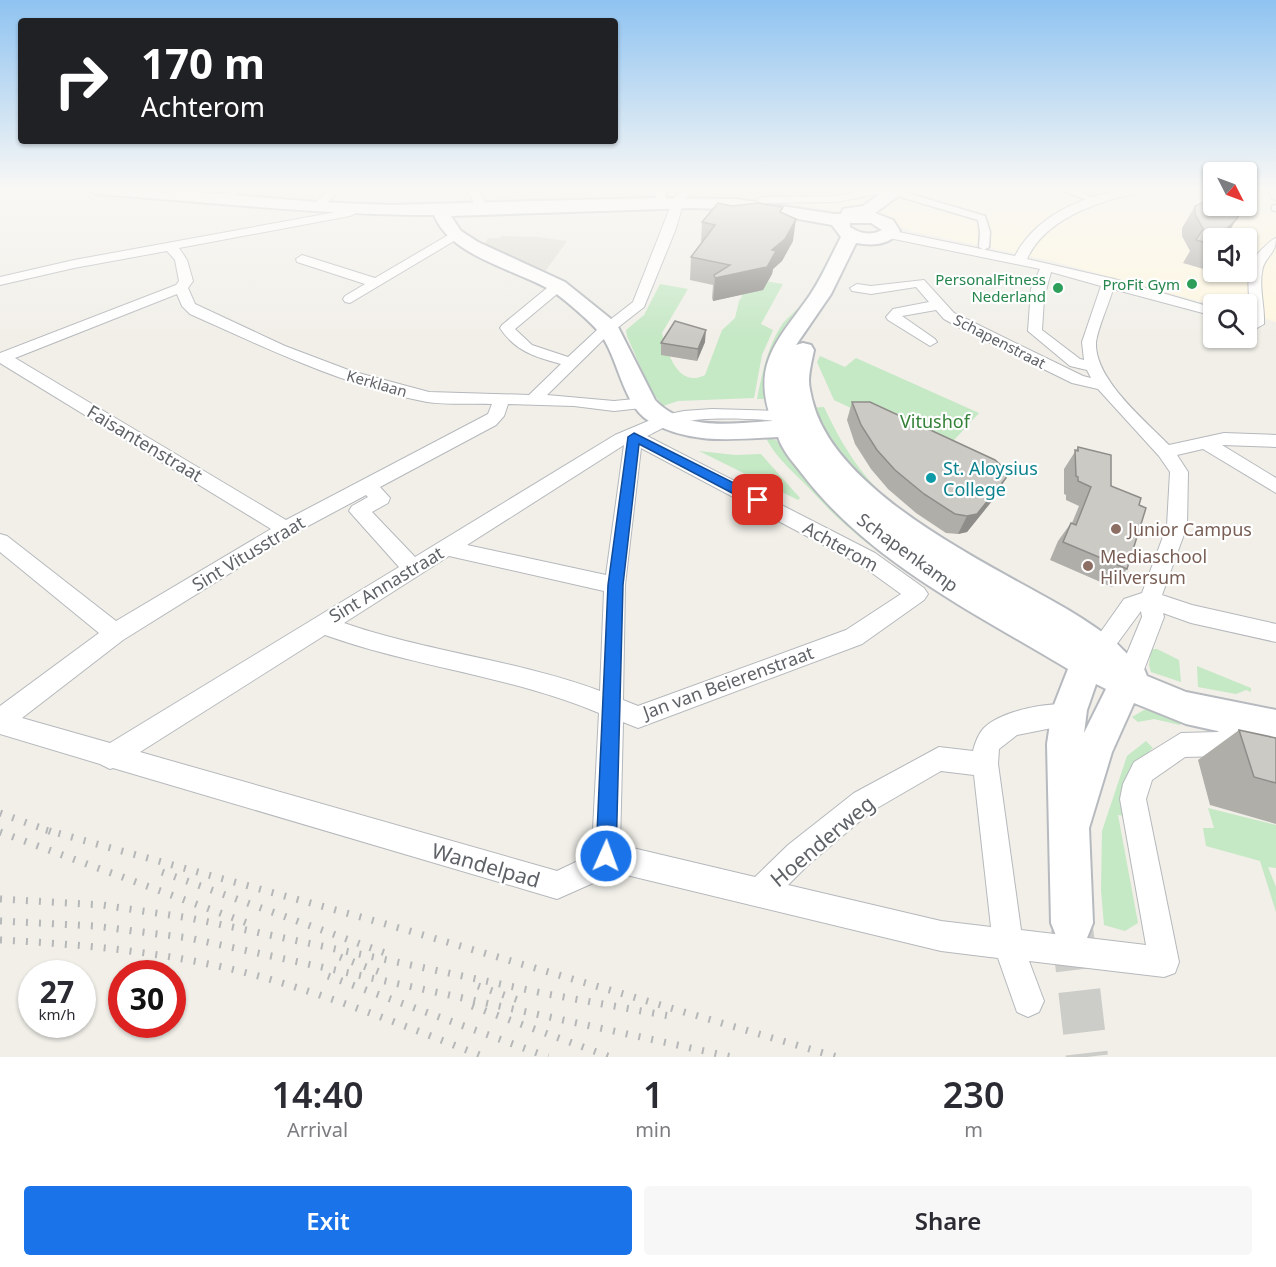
<!DOCTYPE html>
<style>
:root{--surface:#fff;--page:#f7f7f7;--text:#2b2b33;--muted:#7c7c81;--accent:#1a73e8}
body{margin:0;font-family:"Noto Sans",sans-serif;background:var(--page);color:var(--text);height:100vh;display:flex;flex-direction:column;font-size:22px;white-space:nowrap}
*{box-sizing:border-box;margin:0}
p{font-size:20px;color:var(--muted)}
.icon{flex:none;width:33px;height:33px;fill:none;stroke:currentColor;stroke-width:2;stroke-linecap:round;stroke-linejoin:round}
.map{position:relative;height:1057px;overflow:hidden}
.drawer{display:flex;flex-direction:column;background:var(--surface);flex:1}
.drawer>*{flex:none}
.hud{position:absolute;left:18px;top:18px;width:600px;height:126px;border-radius:6px;box-shadow:0 2px 4px #0004;background:#202124;color:#fff;overflow:hidden}
.needle{width:39px;rotate:132deg}
.tools{position:absolute;left:1203px;top:162px;display:grid;gap:12px}
.tools a{display:grid;place-items:center;width:54px;height:54px;border-radius:6px;background:var(--surface);box-shadow:0 2px 4px #0004;font-size:30px}
.speed{position:absolute;left:18px;top:960px;display:flex;gap:12px;font-size:30px;font-weight:700;text-align:center}
.speed>*{display:grid;place-content:center;width:78px;height:78px;border-radius:50%;background:var(--surface);box-shadow:0 2px 4px #0004;line-height:1}
.speed small{font-size:15px;font-weight:400}
.speed .limit{border:9px solid #d22;background:#fff;color:#111}
.pin{position:absolute;display:grid;place-items:center;width:51px;height:51px;color:#fff;margin:-26px;border-radius:12px;box-shadow:0 3px 9px #0006}
.me{position:absolute;width:66px;margin:-33px;rotate:2deg;stroke-linejoin:round;filter:drop-shadow(0 0 4px #0008)}
.turn{display:flex;align-items:center;gap:21px;height:126px;padding:0 24px;font-size:27px}
.turn .icon{width:78px;height:78px;stroke-width:2.5}
.turn b{display:block;font-size:42px;line-height:51px}
.eta{display:flex;justify-content:space-evenly;align-items:center;height:102px;text-align:center}
.eta b{font-size:36px;font-weight:600;line-height:42px}
.primary-button{display:flex;gap:12px;margin-top:auto;padding:12px 24px}
.primary-button a{flex:1;height:69px;border-radius:6px;background:var(--accent);color:#fff;font-size:24px;font-weight:600;line-height:69px;text-align:center}
.primary-button a+a{background:var(--page);color:var(--text)}
.map>svg:first-child{display:block}
.commercial{fill:#fef7e0;fill-rule:evenodd}
.education{fill:#e1ded6}
.green{fill:#c5e8c5}
.lines{fill:none;stroke-linecap:round;stroke-linejoin:round}
.secondary-tunnel{stroke:#ccccc8;stroke-width:42;stroke-dasharray:42 21;stroke-linecap:butt}
.pedestrian-casing{stroke:#b5b8bc;stroke-width:3}
.minor-casing{stroke:#b5b8bc;stroke-width:2}
.secondary-casing{stroke:#b6babf;stroke-width:4}
.pedestrian{fill:#fff;fill-rule:evenodd}
.minor{fill:#fff;fill-rule:evenodd}
.secondary{fill:#fff;fill-rule:evenodd}
.rail{stroke:#b6b7b8;stroke-width:7;stroke-dasharray:2 11;stroke-linecap:butt}
.wall{fill:#afaea9}
.shaded-wall{fill:#8f8d8a}
.building{fill:#cccac5;stroke:#8f8d8a;stroke-width:1.5}
.route{fill:#1a73e8;stroke:#114b97;stroke-width:1.5}
.leisure-dot{fill:#2e9e5b;stroke:#fff;stroke-width:2}
.culture-dot{fill:#0f9aa8;stroke:#fff;stroke-width:2}
.education-dot{fill:#8d6e63;stroke:#fff;stroke-width:2}
.labels{text-anchor:middle;dominant-baseline:central;stroke-width:4.5;stroke-linejoin:round;paint-order:stroke}
.far-leisure-label{font-size:15px;fill:#27864d;stroke:#fff;text-anchor:end}
.far-street-label{font-size:15px;fill:#5f6368;stroke:#fff}
.park-label{font-size:18px;fill:#348238;stroke:#fff}
.street-label{font-size:18px;fill:#5f6368;stroke:#fff}
.culture-label{font-size:18px;fill:#0d838f;stroke:#fff;text-anchor:start}
.education-label{font-size:18px;fill:#785e54;stroke:#fff;text-anchor:start}
.near-street-label{font-size:21px;fill:#5f6368;stroke:#fff}
</style>
<div class="map">
<svg width="1276" height="1057" viewBox="0 0 1276 1057">
<rect width="100%" height="100%" fill="#f1efe8"/>
<path class="commercial" d="M782,189H1213L1214,206H1246L1247,189H1276V322L1247,313L1246,304L1213,305L1052,261L915,232L864,214L783,203ZM1214,238H1246V272H1214Z"/>
<polygon class="education" points="501,236 538,237 567,241 544,273 484,245 488,238 500,238"/>
<g class="green">
<path d="M835,250L774,399H757C762,373 768,345 783,323C788,317 795,312 800,306C813,289 824,269 835,250Z"/>
<path d="M752,279L783,284L761,324L773,330L762,355L754,398L678,401L663,406L651,391L627,336L626,330L644,315L660,284L688,289L662,333C667,352 678,389 705,375L722,330L735,318L739,301Z"/>
<polygon points="820,356 845,367 856,358 979,413 943,452 834,400 817,362"/>
<path d="M824,407C844,449 860,474 894,506L847,473L807,408Z"/>
<path d="M765,436L780,442L819,495L864,537L1023,640L1021,643C959,605 892,568 838,518C826,507 815,494 803,482C789,468 773,454 765,436Z"/>
<polygon points="699,451 735,455 761,454 800,498 798,500"/>
<polygon points="1151,649 1157,649 1179,660 1181,682 1151,672 1149,665"/>
<polygon points="1197,666 1251,688 1251,692 1246,690 1236,694 1198,687"/>
<polygon points="1144,710 1162,710 1183,717 1180,725 1154,719 1138,722 1132,717"/>
<polygon points="1146,741 1153,748 1139,761 1125,816 1118,815 1138,923 1125,931 1104,925 1101,890 1102,831 1127,756"/>
<polygon points="1208,808 1276,825 1276,868 1268,867 1276,887 1276,912 1260,861 1206,846 1203,828 1214,828"/>
</g>
<g class="lines">
<polyline class="secondary-tunnel" points="1072,928 1087,1057"/>
<g class="pedestrian-casing">
<g id="pedestrian">
<polygon points="894,189 985,216 990,232 989,247 984,250 979,247 980,232 978,220 891,194 891,190"/>
<polygon points="1060,189 1073,189 1098,200 1091,202"/>
<polygon points="1276,205 1276,211 1272,210 1272,206"/>
</g>
</g>
<g class="minor-casing">
<g id="minor">
<polygon points="230,189 242,189 229,201 221,201 221,197"/>
<polygon points="329,189 341,189 323,207 315,207 315,203"/>
<polygon points="466,189 477,189 489,209 487,211 479,211"/>
<polygon points="654,189 666,189 666,206 658,206"/>
<path d="M682,189H693L684,201L675,231L644,307L607,336L547,395L614,401L645,398L653,403L651,407L614,411L574,406L508,404L504,416L496,425L380,487L390,498L388,503L372,512L415,557L615,435L660,416L684,411L712,409L782,411L803,414L805,418L803,422L797,423C765,419 708,415 676,423C666,425 656,432 647,436L875,553L924,588L928,594L924,600L862,644L638,728L623,722L620,845L755,877L788,845L854,793L939,747L973,751C975,743 978,735 983,729C999,711 1055,699 1077,707L1080,715L1077,723L1017,735L999,749L998,764L1021,930L1146,945L1120,799L1123,784L1134,762L1181,733L1218,732L1231,712L1240,709L1249,712L1252,720L1235,750L1221,756L1185,757L1152,780L1146,799L1179,962L1175,973L1164,977L1029,961L1044,1001L1039,1012L1028,1017L1017,1012L998,958L941,951L610,871L600,880L557,899L113,768L110,769L100,764L0,734V706L99,633L0,552V534L7,536L116,621L271,529L0,363V353L176,285L179,281L175,260L167,251L74,268L0,285V277L74,260L347,210L360,205L366,208L350,216L179,248L187,260L193,281L188,288L195,304L285,346L351,371L429,392L529,395L561,364C535,357 515,351 500,328L502,325L553,283H563L565,286L563,289L515,329L532,345L568,357L597,330L633,302L673,200ZM177,294L182,306L190,314C266,348 344,386 427,402C448,405 471,403 492,404L488,414L286,520L15,358ZM624,445L606,575L467,545ZM641,448L861,565L901,594L846,630L638,706L623,700L625,585ZM366,495L368,497L352,506L349,511L399,567L110,743L22,718L123,640L293,534ZM449,556L604,591L600,691C517,660 427,652 344,623ZM325,635C414,667 511,676 599,713L592,849L580,860L557,871L140,752ZM941,771L974,775L991,927L941,921L788,885L808,865L872,811Z"/>
<polygon points="870,189 896,189 900,192 894,195 884,193 836,202 762,203 756,200 762,197 836,196"/>
<path d="M1143,189C1136,195 1122,196 1113,199C1079,209 1042,226 1027,259L1114,279L1214,308V316L1113,289C1109,304 1098,327 1096,342C1094,379 1145,420 1169,445L1224,433L1276,435V447L1222,445L1276,478V493L1203,449L1177,455L1188,472L1187,526L1162,595L1192,605L1276,624V642L1191,623L1163,613L1164,617L1142,675L1138,682L1130,685L1122,682L1118,675L1142,617L1141,611L1102,664L1094,667L1086,664L1083,657L1124,599L1142,593L1167,526L1170,472L1159,456L1098,389L1072,383L964,330L944,319L936,310L902,316L935,339L937,342L930,346L888,320L886,317L893,309L929,302L916,287L871,294L852,291L850,288L857,284L871,286L924,280L954,313L1083,376L1091,378L1087,370L1070,366L1028,331L1031,289L1040,269L889,238L883,234L889,230L1015,256C1037,212 1096,189 1143,189ZM1051,272L1101,286L1082,342L1084,360L1080,359L1042,330L1044,298Z"/>
<polygon points="1267,189 1276,189 1276,200 1272,199"/>
<polygon points="455,231 459,232 459,238 350,303 345,302 343,299 345,296 365,284 297,262 296,259 302,255 375,278"/>
<path d="M1276,238C1276,256 1264,256 1262,272C1259,289 1265,307 1264,324L1257,328L1250,324C1252,297 1240,272 1261,250C1266,246 1270,240 1276,238Z"/>
</g>
</g>
<g class="secondary-casing">
<path id="secondary" d="M88,189H164L317,202L391,205L650,198L736,199L834,214H841L843,209L863,206L887,189H900L902,192L900,195L875,213L893,220L900,231C890,245 872,246 856,243L831,294L796,345L803,343L811,345L814,350C812,360 809,371 809,381C809,387 811,394 812,399C834,494 992,565 1070,611C1085,620 1100,630 1115,642C1123,649 1132,661 1142,664L1147,676L1186,692L1276,710V744L1186,724L1134,703L1112,752L1089,828L1093,923L1087,938L1072,944L1057,938L1051,923L1047,744L1052,710L1068,669C975,613 871,563 803,475C794,463 783,452 778,437C733,439 690,445 649,421C622,405 618,354 598,331C590,321 561,296 549,289C514,269 450,256 434,215C321,215 209,202 96,194ZM693,208L748,210L832,225L841,237C831,256 822,277 810,295C780,338 750,363 772,421C732,423 685,432 655,400L616,323L565,282L478,242L461,231L451,216ZM850,223H871L882,230C871,236 860,234 850,227ZM1096,684L1106,689L1084,733L1087,710Z"/>
</g>
<use href="#pedestrian" class="pedestrian"/>
<use href="#minor" class="minor"/>
<use href="#secondary" class="secondary"/>
<g class="rail">
<polyline points="0,813 52,832"/>
<polyline points="46,830 379,922 837,1057"/>
<polyline points="0,832 250,924"/>
<polyline points="162,872 388,954"/>
<polyline points="0,899 102,905 190,918 547,994 675,1017"/>
<polyline points="0,921 95,926 189,938 732,1057"/>
<path d="M0,940C77,944 155,951 231,969C318,990 401,1025 485,1057"/>
<polyline points="340,957 382,973"/>
<polyline points="328,976 548,1057"/>
<polyline points="478,986 527,1003"/>
<polyline points="472,1006 610,1057"/>
</g>
</g>
<g class="wall">
<polygon points="732,206 782,212 793,241 782,261 773,269 772,274 763,290 713,301 712,298 713,285 690,280 691,257 701,244 702,222"/>
<polygon points="1195,206 1236,220 1225,238 1214,238 1214,260 1207,270 1183,263 1190,251 1182,236 1182,228"/>
<polygon points="705,342 697,361 661,355 661,343"/>
<polygon points="852,402 996,496 967,532 958,534 946,533 916,513 888,489 871,469 855,444 847,420"/>
<polygon points="1078,447 1111,486 1139,505 1127,569 1112,587 1050,560 1058,541 1071,523 1072,523 1079,506 1066,500 1066,495 1064,494 1064,469"/>
<polygon points="1239,730 1276,738 1276,824 1210,805 1198,760"/>
</g>
<g class="shaded-wall">
<polygon points="796,219 793,241 782,261 773,269 772,274 763,290 713,301 715,278 772,250"/>
<polygon points="1236,220 1225,238 1220,238 1225,230"/>
<polygon points="706,330 705,342 697,361 698,349"/>
<polygon points="1006,478 996,496 967,532 958,534 967,516"/>
</g>
<g class="building">
<polygon points="1204,202 1214,204 1214,206 1218,206 1241,211 1236,220 1225,230 1224,238 1214,238 1214,245 1196,240 1203,229 1195,214 1195,206"/>
<polygon points="718,203 732,206 758,203 783,207 780,212 796,219 785,239 772,250 776,251 767,267 715,278 714,275 730,265 691,257 715,225 702,222"/>
<polygon points="675,321 706,330 698,349 661,343"/>
<polygon points="852,402 870,402 995,460 1005,469 1006,478 977,514 967,516 955,514 924,494 895,470 877,450 861,425"/>
<polygon points="1078,447 1111,455 1111,486 1141,498 1139,505 1146,508 1127,569 1063,542 1071,523 1076,525 1091,487 1078,481 1078,477 1076,476 1075,450 1078,451"/>
<polygon points="1239,730 1276,738 1276,783 1254,777"/>
</g>
<linearGradient id="sky" x2="0" y2="1"><stop stop-color="#8fc3f1"/><stop offset="0.56" stop-color="#f9f8f5"/><stop offset="1" stop-color="#f9f8f5" stop-opacity="0"/></linearGradient>
<rect width="1276" height="337" fill="url(#sky)"/>
<polygon class="route" points="634,433 762,497 764,500 758,505 753,504 639,444 623,585 616,856 613,863 606,866 599,863 596,856 608,585 628,437"/>
<g class="leisure-dot">
<circle cx="1192" cy="284" r="6"/>
<circle cx="1058" cy="288" r="6"/>
</g>
<circle class="culture-dot" cx="931" cy="478" r="6"/>
<g class="education-dot">
<circle cx="1116" cy="529" r="6"/>
<circle cx="1088" cy="566" r="6"/>
</g>
<g class="labels">
<g class="far-leisure-label">
<text x="1046" y="279">PersonalFitness<tspan x="1046" dy="17">Nederland</tspan></text>
<text x="1180" y="284">ProFit Gym</text>
</g>
<g class="far-street-label">
<text transform="translate(1000 341) rotate(27)">Schapenstraat</text>
<text transform="translate(377 383) rotate(16)">Kerklaan</text>
</g>
<g class="park-label">
<text x="935" y="421">Vitushof</text>
</g>
<g class="street-label">
<text transform="translate(145 443) rotate(31)">Faisantenstraat</text>
<text transform="translate(841 546) rotate(29)">Achterom</text>
<text transform="translate(908 552) rotate(36)">Schapenkamp</text>
<text transform="translate(248 553) rotate(-31)">Sint Vitusstraat</text>
<text transform="translate(386 584) rotate(-31)">Sint Annastraat</text>
<text transform="translate(728 682) rotate(-20)">Jan van Beierenstraat</text>
</g>
<g class="culture-label">
<text x="943" y="468">St. Aloysius<tspan x="943" dy="21">College</tspan></text>
</g>
<g class="education-label">
<text x="1128" y="529">Junior Campus</text>
<text x="1100" y="556">Mediaschool<tspan x="1100" dy="21">Hilversum</tspan></text>
</g>
<g class="near-street-label">
<text transform="translate(822 841) rotate(-40)">Hoenderweg</text>
<text transform="translate(486 865) rotate(16)">Wandelpad</text>
</g>
</g>
</svg>
<div class="tools">
<a><svg class="needle" viewBox="-14 -14 28 28"><path d="M0-13l5 13h-10z" fill="#e53935"/><path d="M0 13l5-13h-10z" fill="#7c7c81"/></svg></a>
<a><svg class="icon" aria-label="sound" viewBox="0 0 24 24"><path d="M4 9h4l5-4v14l-5-4H4zM17 9q2 3 0 6"/></svg></a>
<a><svg class="icon" aria-label="search" viewBox="0 0 24 24"><circle cx="10" cy="10" r="6"/><path d="M15 15l6 6"/></svg></a>
</div>
<div class="speed"><div>27<small>km/h</small></div><div class="limit">30</div></div>
<div class="pin" style="left:758px;top:500px;background:#d93025"><svg class="icon" aria-label="arrive" viewBox="0 0 24 24"><path d="M6 21V4h12l-3 4 3 4H6"/></svg></div>
<svg class="me" style="left:606px;top:856px" viewBox="-20 -20 40 40"><circle r="17" fill="#1a73e8" stroke="#fff" stroke-width="3"/><path d="M0-11L8 9 0 5-8 9z" fill="#fff"/></svg>
<div class="hud">
<div class="turn"><svg class="icon" aria-label="right" viewBox="0 0 24 24"><path d="M7 20v-9h11M14 6l5 5-5 5"/></svg><div><b>170 m</b>Achterom</div></div>
</div>
</div>
<section class="drawer">
<div class="eta">
<div><b>14:40</b><p>Arrival</p></div>
<div><b>1</b><p>min</p></div>
<div><b>230</b><p>m</p></div>
</div>
<div class="primary-button"><a>Exit</a><a>Share</a></div>
</section>
